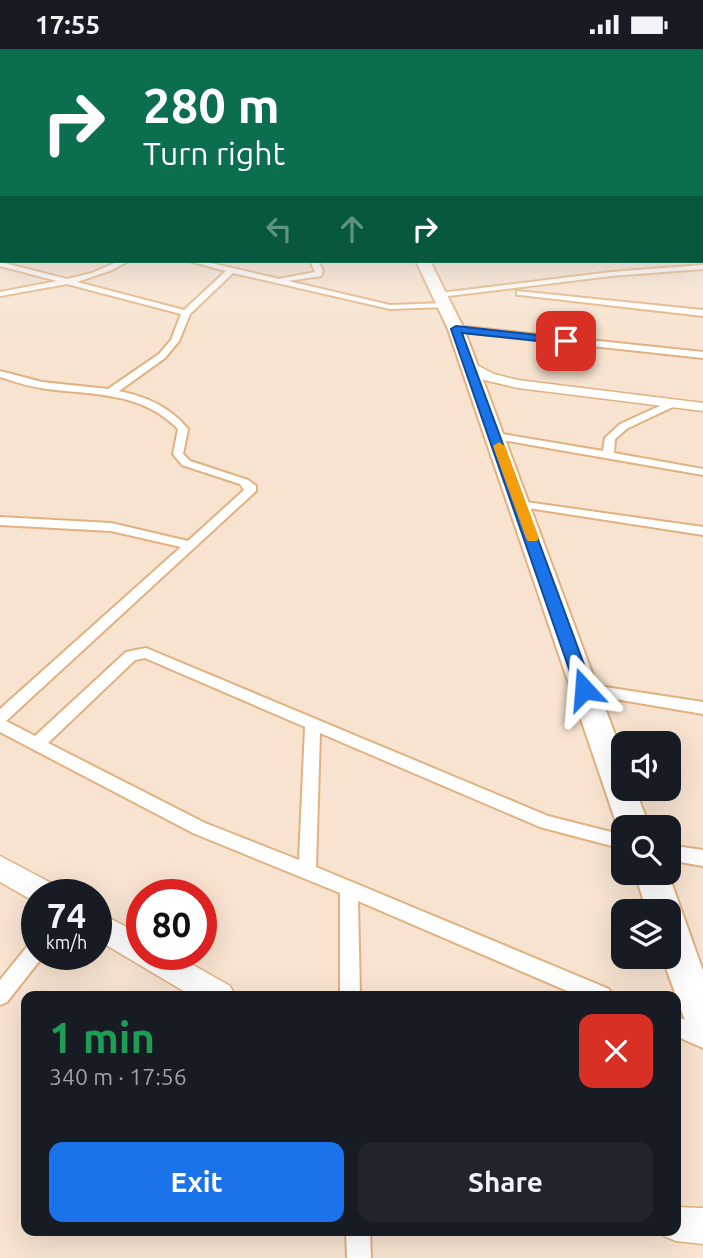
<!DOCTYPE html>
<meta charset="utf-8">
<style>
:root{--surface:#171b24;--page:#20242c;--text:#f1f3f6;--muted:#9ea1a6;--accent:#1a73e8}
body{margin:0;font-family:Ubuntu,sans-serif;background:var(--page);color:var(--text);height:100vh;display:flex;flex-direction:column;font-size:26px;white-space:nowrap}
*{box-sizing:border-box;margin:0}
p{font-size:23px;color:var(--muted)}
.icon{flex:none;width:38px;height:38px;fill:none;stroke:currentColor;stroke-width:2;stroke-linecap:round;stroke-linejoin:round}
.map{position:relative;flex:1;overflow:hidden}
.details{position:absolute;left:21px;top:942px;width:660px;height:245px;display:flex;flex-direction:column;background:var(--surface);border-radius:14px;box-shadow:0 7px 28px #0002}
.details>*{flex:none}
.banner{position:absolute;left:0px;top:0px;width:704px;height:214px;box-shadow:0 7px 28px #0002;background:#0b6e4f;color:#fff;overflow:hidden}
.fabs{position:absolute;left:611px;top:682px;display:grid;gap:14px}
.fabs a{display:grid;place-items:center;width:70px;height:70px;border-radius:14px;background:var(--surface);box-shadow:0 7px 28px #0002;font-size:35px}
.speed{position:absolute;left:21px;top:830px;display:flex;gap:14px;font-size:35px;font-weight:700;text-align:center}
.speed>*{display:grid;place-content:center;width:91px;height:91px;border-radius:50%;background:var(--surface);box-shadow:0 7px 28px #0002;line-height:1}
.speed small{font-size:18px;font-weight:400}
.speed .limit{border:10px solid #d22;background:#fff;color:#111}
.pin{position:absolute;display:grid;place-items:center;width:60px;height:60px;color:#fff;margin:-30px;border-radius:14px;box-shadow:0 4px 10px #0006}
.me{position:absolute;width:77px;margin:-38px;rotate:341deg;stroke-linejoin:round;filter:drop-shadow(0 0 5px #0008)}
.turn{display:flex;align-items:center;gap:24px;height:147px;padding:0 28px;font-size:32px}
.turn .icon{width:91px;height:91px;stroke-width:2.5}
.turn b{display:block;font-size:49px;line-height:60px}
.lanes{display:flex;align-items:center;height:66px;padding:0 28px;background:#0003;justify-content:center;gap:35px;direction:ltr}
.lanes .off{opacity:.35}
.round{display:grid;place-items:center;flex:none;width:74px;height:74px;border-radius:14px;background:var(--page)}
.headline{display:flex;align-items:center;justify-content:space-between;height:119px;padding:0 28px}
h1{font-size:42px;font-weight:600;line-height:52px;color:#1e9e55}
.cta{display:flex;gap:14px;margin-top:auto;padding:14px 28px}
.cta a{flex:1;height:80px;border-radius:14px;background:var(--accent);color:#fff;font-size:28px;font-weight:600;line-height:80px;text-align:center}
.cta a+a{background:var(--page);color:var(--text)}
.status{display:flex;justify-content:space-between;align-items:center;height:49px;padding:0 35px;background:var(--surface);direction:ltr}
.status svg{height:19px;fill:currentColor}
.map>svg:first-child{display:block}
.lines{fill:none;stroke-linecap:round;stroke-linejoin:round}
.street-casing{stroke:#e1b180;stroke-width:4}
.secondary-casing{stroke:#e1b180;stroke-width:3}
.highway-casing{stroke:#e1b180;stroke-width:4}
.street{fill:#fff;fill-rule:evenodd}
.secondary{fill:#fff;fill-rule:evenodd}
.highway{fill:#fff;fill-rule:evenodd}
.route{fill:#1a73e8;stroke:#114b97;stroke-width:2}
.slow{fill:#f59e0b}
</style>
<div class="status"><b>17:55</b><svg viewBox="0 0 49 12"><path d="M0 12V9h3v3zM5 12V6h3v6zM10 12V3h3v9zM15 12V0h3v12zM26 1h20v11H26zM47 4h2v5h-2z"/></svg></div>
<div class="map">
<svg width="703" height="1209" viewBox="0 0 703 1209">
<rect width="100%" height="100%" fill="#f7e3d0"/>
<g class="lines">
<g class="street-casing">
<g id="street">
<polygon points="0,133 2,134 2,138 0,137"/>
<rect x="702" y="153" width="1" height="4"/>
<polygon points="0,154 2,154 0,159"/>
<rect x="0" y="165" width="2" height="4"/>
<path d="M119,212H128L112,221L77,233L184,261L226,222L189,212H202L279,230L315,223L310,212H318L323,222L321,227L288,232L390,256L445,254L449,256L445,258L390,260L233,224L190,265L179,292L165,309L119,342C147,348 170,358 188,380L183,405L190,412L248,431L256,437V442L6,672L35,687L126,603L146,599L548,767L623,786V800L540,778L320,684L316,818L609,940L612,947H579L358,852L360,947H340V844L193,784L0,683V660L181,498L111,482L0,476V468L111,474L188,492L244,441L240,435L182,416L173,405L178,380C142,343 95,346 47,340C31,338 15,333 0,328V322L42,333L108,340L159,305L171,291L181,265L67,235L0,247V243L57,232L0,217V213L67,230L92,224ZM145,609L305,678L299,811L205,774L48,694L135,611Z"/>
<polygon points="703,216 703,220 611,227 440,248 436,246 440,244 611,223"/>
<polygon points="517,242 703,261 703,267 520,246 517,246"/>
<polygon points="456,277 703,303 703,309 453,282 453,278"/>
<polygon points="673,351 678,354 677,356 628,379 615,390 614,404 703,420 703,426 496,390 491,387 496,384 603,402 605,389 620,375"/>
<polygon points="519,452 703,478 703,486 515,457 515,453"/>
<polygon points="585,635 703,653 703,665 580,644 578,640 580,636"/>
<polygon points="668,796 703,801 703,817 668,811"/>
<polygon points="37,891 37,905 44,906 7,953 0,956 0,931 30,894"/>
<polygon points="676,967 703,979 703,999 676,987"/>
<polygon points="346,1181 370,1181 371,1209 347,1209"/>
</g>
</g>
<g class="secondary-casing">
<g id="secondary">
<polygon points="469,312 494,325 518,331 703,354 703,362 518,339 484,331 464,319 464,313"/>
<polygon points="0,807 55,836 58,845 37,845 37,854 0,833"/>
<polygon points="96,862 142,886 142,905 174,905 230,937 235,947 192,947 96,890"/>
<polygon points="676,1158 703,1159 703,1195 676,1192 664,1187 661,1181 676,1181"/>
</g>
</g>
<g class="highway-casing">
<g id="highway">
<polygon points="416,212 430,212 464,280 623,707 623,740 635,740 650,779 623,779 623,789 618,779 448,280"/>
<polygon points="635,824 668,824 703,922 703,991 690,985 662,908 668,908 668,863 647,863"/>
</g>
</g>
<use href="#street" class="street"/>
<use href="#secondary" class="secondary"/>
<use href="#highway" class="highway"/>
</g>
<linearGradient id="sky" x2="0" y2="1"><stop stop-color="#89bbab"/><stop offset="0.42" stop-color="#fbf2ea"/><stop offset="1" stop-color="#fbf2ea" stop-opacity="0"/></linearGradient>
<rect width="703" height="291" fill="url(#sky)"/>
<polygon class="route" points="456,277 566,289 571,292 566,295 462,284 593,640 590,644 579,644 576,640 451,280"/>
<polygon class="slow" points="499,393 505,397 539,489 537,492 528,492 526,489 493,397"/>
</svg>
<div class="fabs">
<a><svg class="icon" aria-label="sound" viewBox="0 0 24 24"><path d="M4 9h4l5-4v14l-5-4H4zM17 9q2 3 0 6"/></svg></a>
<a><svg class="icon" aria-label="search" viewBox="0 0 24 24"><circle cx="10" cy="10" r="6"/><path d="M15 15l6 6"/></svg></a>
<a><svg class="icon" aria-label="layers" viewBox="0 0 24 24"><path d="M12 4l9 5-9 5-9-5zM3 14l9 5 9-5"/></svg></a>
</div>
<div class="speed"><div>74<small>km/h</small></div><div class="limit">80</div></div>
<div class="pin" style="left:566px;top:292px;background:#d93025"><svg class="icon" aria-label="arrive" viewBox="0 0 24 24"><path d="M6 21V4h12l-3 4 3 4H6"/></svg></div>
<svg class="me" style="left:584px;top:640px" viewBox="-20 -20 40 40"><path d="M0-17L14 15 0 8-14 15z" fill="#1a73e8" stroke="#fff" stroke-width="4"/></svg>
<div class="banner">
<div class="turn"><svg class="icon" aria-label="right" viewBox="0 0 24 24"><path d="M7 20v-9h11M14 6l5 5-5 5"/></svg><div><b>280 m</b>Turn right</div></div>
<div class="lanes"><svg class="icon off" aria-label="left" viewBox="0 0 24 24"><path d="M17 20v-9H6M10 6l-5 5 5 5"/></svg><svg class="icon off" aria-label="ahead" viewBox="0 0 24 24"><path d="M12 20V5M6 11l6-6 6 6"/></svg><svg class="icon" aria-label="right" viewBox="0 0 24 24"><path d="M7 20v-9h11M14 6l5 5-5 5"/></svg></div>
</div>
<section class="details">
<div class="headline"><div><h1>1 min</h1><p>340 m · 17:56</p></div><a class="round" style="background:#d93025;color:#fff"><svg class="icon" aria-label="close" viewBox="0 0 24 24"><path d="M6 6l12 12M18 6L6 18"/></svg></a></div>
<div class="cta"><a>Exit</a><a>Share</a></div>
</section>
</div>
